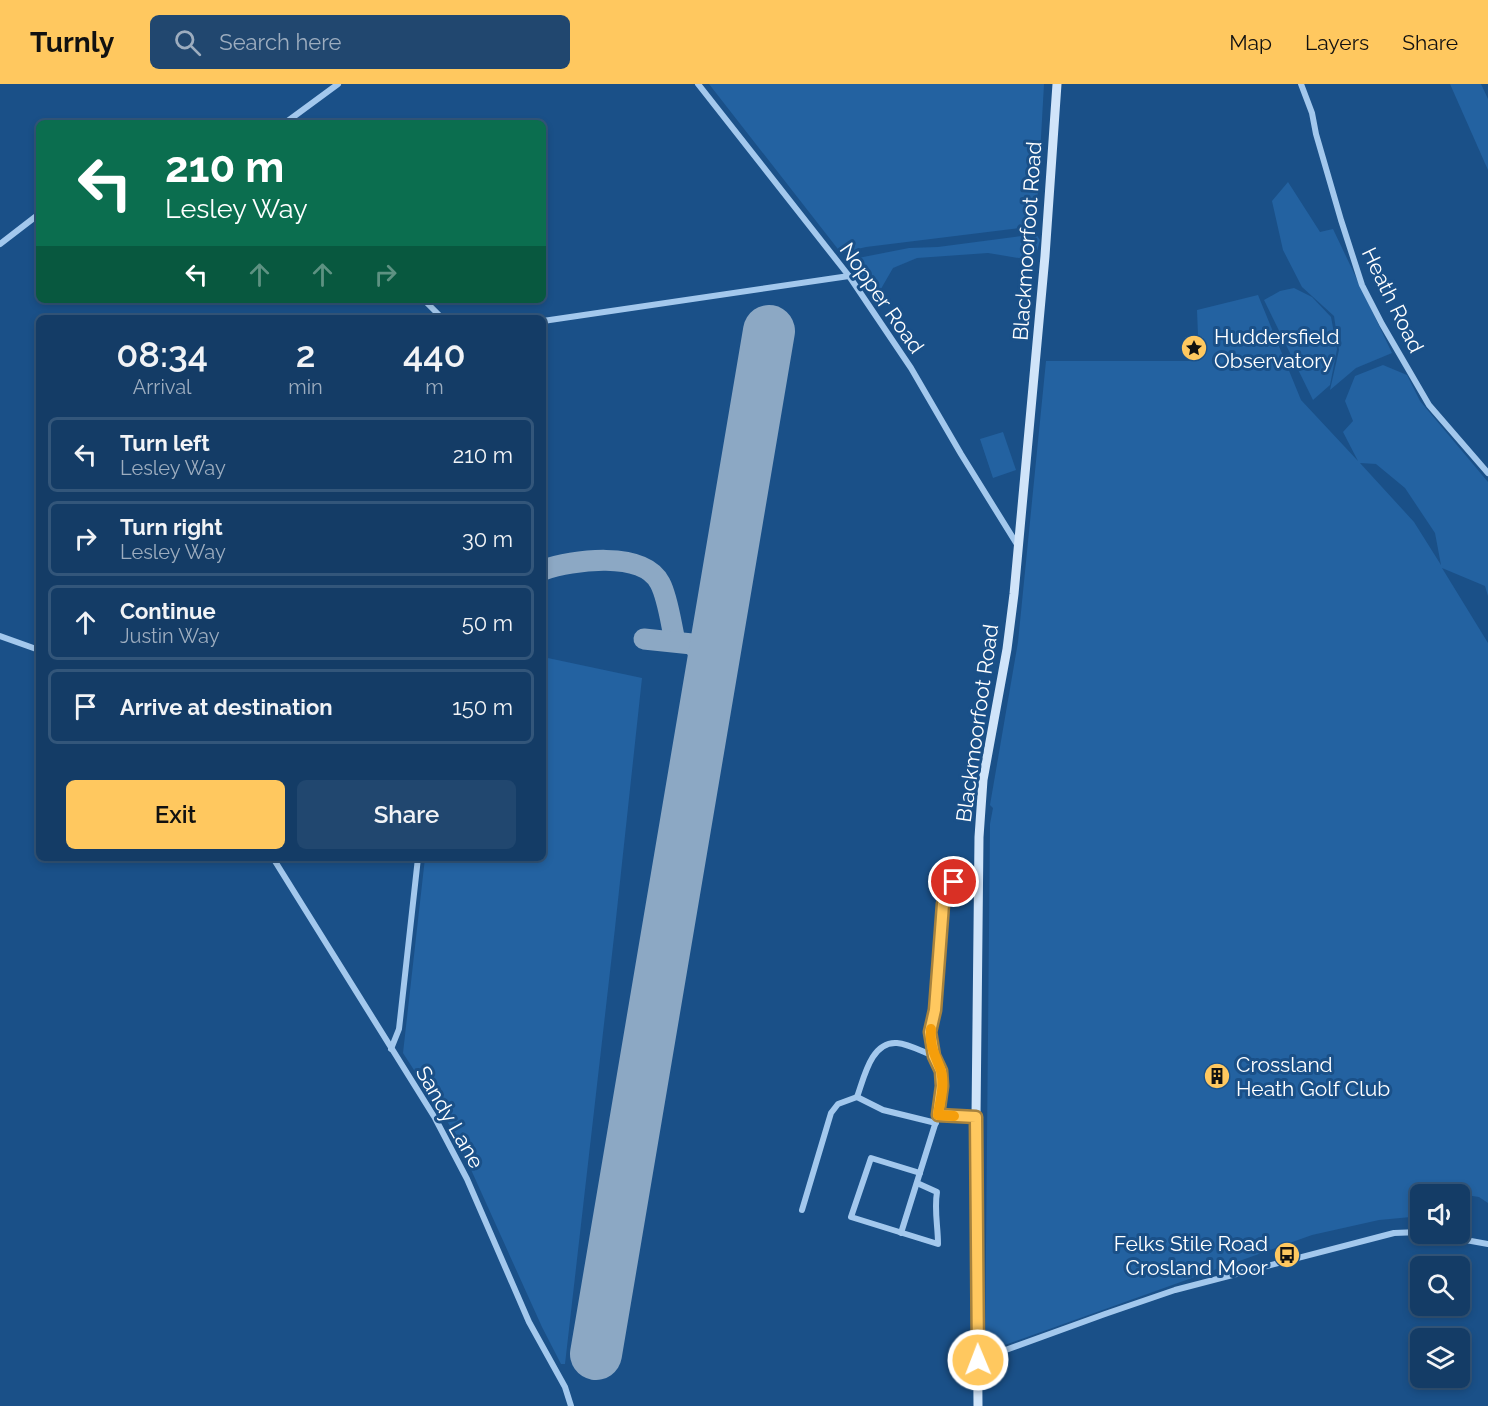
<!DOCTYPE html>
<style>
:root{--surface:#143c66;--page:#21476f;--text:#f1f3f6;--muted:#9dadbf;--line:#33567a;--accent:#ffc85f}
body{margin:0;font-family:Raleway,sans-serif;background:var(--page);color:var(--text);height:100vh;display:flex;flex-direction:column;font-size:22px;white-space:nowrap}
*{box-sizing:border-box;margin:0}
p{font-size:20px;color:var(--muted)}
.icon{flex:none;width:33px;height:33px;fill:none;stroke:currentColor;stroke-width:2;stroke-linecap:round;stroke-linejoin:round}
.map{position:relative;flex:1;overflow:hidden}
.details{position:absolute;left:36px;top:231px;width:510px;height:546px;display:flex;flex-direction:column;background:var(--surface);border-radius:9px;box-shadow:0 3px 9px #0003,0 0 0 2px var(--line)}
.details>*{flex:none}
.guide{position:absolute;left:36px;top:36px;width:510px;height:183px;border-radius:9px;box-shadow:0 3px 9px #0003,0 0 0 2px var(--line);background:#0b6e4f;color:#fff;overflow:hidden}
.fabs{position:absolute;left:1410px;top:1100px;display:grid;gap:12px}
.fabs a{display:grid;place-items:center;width:60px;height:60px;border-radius:9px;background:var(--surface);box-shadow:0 3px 9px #0003,0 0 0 2px var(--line);font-size:30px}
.pin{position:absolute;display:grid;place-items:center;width:51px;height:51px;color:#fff;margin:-26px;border:3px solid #fff;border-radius:50%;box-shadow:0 2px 6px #0007}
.me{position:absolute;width:66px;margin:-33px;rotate:359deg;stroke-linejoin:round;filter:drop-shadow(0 0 4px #0008)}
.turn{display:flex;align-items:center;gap:21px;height:126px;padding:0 30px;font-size:27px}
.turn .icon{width:78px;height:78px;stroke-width:2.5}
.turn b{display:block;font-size:42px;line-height:51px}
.lanes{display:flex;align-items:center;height:57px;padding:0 30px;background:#0003;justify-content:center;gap:30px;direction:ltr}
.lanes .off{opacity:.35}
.eta{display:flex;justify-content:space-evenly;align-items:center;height:102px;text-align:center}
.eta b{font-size:36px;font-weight:600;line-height:42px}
.cta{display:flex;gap:12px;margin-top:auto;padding:12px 30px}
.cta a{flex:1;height:69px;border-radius:9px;background:var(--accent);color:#111;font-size:24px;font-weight:600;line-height:69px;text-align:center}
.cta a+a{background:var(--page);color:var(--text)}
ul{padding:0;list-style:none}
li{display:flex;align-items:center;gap:18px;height:75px;margin:0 12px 9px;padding:0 18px;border:3px solid var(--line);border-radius:9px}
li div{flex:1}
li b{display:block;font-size:22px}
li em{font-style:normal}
header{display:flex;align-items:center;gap:36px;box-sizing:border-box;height:84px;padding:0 30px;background:var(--accent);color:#111}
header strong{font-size:28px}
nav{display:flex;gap:33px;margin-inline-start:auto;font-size:21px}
.search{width:420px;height:54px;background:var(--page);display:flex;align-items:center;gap:15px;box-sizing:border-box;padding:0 21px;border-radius:9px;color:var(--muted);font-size:22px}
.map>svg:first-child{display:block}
.green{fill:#2362a1;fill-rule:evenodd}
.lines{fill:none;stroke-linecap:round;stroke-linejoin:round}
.taxiway{stroke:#8ca8c4;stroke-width:21}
.runway{stroke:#8ca8c4;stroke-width:52}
.street{stroke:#a3c8ed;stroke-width:6}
.secondary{stroke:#d0e4f9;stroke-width:9}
.route-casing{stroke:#a6823e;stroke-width:15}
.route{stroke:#ffc85f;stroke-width:10}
.slow{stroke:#f59e0b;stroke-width:10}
.labels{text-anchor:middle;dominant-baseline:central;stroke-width:6;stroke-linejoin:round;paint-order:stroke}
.street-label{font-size:21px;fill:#fff;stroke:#1a5088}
.poi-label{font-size:21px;fill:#fff;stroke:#1a5088;text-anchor:start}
</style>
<header>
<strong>Turnly</strong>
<div class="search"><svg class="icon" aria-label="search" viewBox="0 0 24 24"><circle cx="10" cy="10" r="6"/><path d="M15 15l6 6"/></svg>Search here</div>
<nav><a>Map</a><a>Layers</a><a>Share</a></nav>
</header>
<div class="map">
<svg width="1488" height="1322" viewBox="0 0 1488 1322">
<rect width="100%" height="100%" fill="#1a5088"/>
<g class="green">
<polygon points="709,0 1044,0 1036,142 866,163 841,169"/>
<polygon points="1450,0 1481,0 1488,15 1488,86"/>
<polygon points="1288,98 1320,148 1333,145 1392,269 1356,284 1330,306 1339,266 1334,232 1302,203 1283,166 1272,117"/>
<polygon points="1036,150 1040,156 1037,167 1031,176 988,169 917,174 893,184 878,210 867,204 848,176 909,164 938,163"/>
<polygon points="1294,204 1312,213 1331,233 1337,265 1330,301 1313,316 1264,216 1280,207"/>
<path d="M1258,211L1301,316L1358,377L1343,348L1353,337L1345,317L1355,292L1383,281L1407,291L1420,317L1488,398V512L1485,502L1442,484L1488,559V1119L1479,1113L1440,1107L1439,1110H1420V1134L1411,1133L1379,1136L1312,1151L985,1268L990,740L993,724L990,721L1018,558L1046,277H1199L1197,226ZM1360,379L1376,380L1405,404L1435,449L1441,481L1414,438Z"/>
<polygon points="1003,348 1016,386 993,394 980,355"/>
<polygon points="543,573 642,594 615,844 565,1280 561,1280 542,1243 454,1048 403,969 425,774 543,774"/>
</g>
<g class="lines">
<g class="taxiway">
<path d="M543,486C572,476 643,466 660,499C668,514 671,540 675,557"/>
<polyline points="644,555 692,560 699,568 709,602"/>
</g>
<polyline class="runway" points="596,1270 769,247"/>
<g class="street">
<polyline points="698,0 849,192 911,284 961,370 1018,462"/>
<polyline points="1301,0 1312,29 1316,50 1341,136 1362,201 1382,240 1429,321 1488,389"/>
<polyline points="285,39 338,0"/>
<polyline points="0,160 39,130"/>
<polyline points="424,216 442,234"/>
<polyline points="543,237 849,192"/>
<polyline points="0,552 39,566"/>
<polyline points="273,774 435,1034 467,1095 529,1238 565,1303 571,1322"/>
<polyline points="391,965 399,945 418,774"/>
<path d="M857,1013C864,994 871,957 897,959C909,960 923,968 934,972"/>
<polyline points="857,1013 883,1026 936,1039"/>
<polyline points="938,1031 976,1033"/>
<path d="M917,1099L937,1108C934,1126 938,1142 938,1160L851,1133L871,1074L920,1089"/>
<polyline points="802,1126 831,1029 838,1020 857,1013"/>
<polyline points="901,1149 938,1031 942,1002 941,987 934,972 930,948 935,926 943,820 945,811 954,798"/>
<polyline points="1427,1149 1488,1160"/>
<polyline points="978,1276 1105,1230 1175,1206 1394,1149 1420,1148"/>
</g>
<polyline class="secondary" points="978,1322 976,1033 979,753 983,696 1007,565 1014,510 1045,172 1057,0"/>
</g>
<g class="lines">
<g class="route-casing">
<polyline id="route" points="954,798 945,812 943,820 935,926 930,948 934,972 941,987 942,1002 938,1031 976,1033 978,1276"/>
</g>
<use href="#route" class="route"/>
<path class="slow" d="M931,945C929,963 936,972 941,987C945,1001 940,1017 938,1031L954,1032"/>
</g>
<defs>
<g id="sight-disc" transform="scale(1.35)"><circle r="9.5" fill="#ffc85f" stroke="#1a5088"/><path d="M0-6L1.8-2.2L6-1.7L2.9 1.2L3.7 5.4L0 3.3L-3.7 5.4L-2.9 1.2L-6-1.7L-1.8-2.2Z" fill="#111"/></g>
<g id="building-disc" transform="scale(1.35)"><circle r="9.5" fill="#ffc85f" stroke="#1a5088"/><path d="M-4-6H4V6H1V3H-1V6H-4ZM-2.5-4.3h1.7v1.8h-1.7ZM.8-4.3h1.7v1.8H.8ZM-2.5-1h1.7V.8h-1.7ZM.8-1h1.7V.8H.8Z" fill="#111"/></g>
<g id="bus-disc" transform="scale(1.35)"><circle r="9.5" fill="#ffc85f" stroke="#1a5088"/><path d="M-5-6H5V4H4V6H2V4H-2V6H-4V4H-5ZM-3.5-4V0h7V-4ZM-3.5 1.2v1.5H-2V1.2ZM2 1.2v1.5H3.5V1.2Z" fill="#111"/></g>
</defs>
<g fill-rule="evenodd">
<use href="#sight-disc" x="1194" y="264"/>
<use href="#building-disc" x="1217" y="992"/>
<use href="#bus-disc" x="1287" y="1171"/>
</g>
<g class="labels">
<g class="street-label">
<text transform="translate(1027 157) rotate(-86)">Blackmoorfoot Road</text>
<text transform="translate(882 214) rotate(55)">Nopper Road</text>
<text transform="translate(1393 216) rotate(64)">Heath Road</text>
<text transform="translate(977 639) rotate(-82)">Blackmoorfoot Road</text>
<text transform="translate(450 1033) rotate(60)">Sandy Lane</text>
</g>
<g class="poi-label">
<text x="1214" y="252">Huddersfield<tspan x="1214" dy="24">Observatory</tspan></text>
<text x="1236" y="980">Crossland<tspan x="1236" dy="24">Heath Golf Club</tspan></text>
<text x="1268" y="1159" text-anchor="end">Felks Stile Road<tspan x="1268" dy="24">Crosland Moor</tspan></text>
</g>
</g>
</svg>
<div class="fabs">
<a><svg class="icon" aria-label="sound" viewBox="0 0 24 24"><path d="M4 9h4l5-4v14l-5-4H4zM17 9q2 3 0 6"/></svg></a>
<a><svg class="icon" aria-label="search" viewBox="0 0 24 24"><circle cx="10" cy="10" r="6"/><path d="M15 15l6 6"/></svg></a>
<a><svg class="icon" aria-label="layers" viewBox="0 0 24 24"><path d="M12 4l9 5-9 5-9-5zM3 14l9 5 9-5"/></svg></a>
</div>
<div class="pin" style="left:954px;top:798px;background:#d93025"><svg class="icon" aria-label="arrive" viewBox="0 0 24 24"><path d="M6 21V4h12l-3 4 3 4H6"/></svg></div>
<svg class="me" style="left:978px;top:1276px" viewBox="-20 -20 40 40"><circle r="17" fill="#ffc85f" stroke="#fff" stroke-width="3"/><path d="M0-11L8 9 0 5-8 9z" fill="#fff"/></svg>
<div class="guide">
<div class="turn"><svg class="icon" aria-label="left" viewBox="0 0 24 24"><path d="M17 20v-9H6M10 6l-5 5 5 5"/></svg><div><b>210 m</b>Lesley Way</div></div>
<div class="lanes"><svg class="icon" aria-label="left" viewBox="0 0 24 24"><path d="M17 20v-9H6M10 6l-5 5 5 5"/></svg><svg class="icon off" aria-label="ahead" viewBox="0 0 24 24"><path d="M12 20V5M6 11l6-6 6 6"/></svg><svg class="icon off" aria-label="ahead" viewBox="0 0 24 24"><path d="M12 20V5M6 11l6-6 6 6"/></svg><svg class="icon off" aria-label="right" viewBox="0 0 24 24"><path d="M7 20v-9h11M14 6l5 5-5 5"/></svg></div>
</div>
<section class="details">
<div class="eta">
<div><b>08:34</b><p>Arrival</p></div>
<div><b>2</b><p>min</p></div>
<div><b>440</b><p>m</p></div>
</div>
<ul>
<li><svg class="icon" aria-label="left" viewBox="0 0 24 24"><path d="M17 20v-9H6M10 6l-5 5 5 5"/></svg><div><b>Turn left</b><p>Lesley Way</p></div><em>210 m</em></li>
<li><svg class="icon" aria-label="right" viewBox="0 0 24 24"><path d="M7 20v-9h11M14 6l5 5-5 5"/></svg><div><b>Turn right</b><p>Lesley Way</p></div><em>30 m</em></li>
<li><svg class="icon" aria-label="ahead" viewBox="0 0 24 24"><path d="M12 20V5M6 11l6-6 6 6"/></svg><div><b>Continue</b><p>Justin Way</p></div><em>50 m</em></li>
<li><svg class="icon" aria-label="arrive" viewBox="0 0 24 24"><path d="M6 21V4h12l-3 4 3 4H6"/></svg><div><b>Arrive at destination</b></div><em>150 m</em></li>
</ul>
<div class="cta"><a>Exit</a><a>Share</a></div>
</section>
</div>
